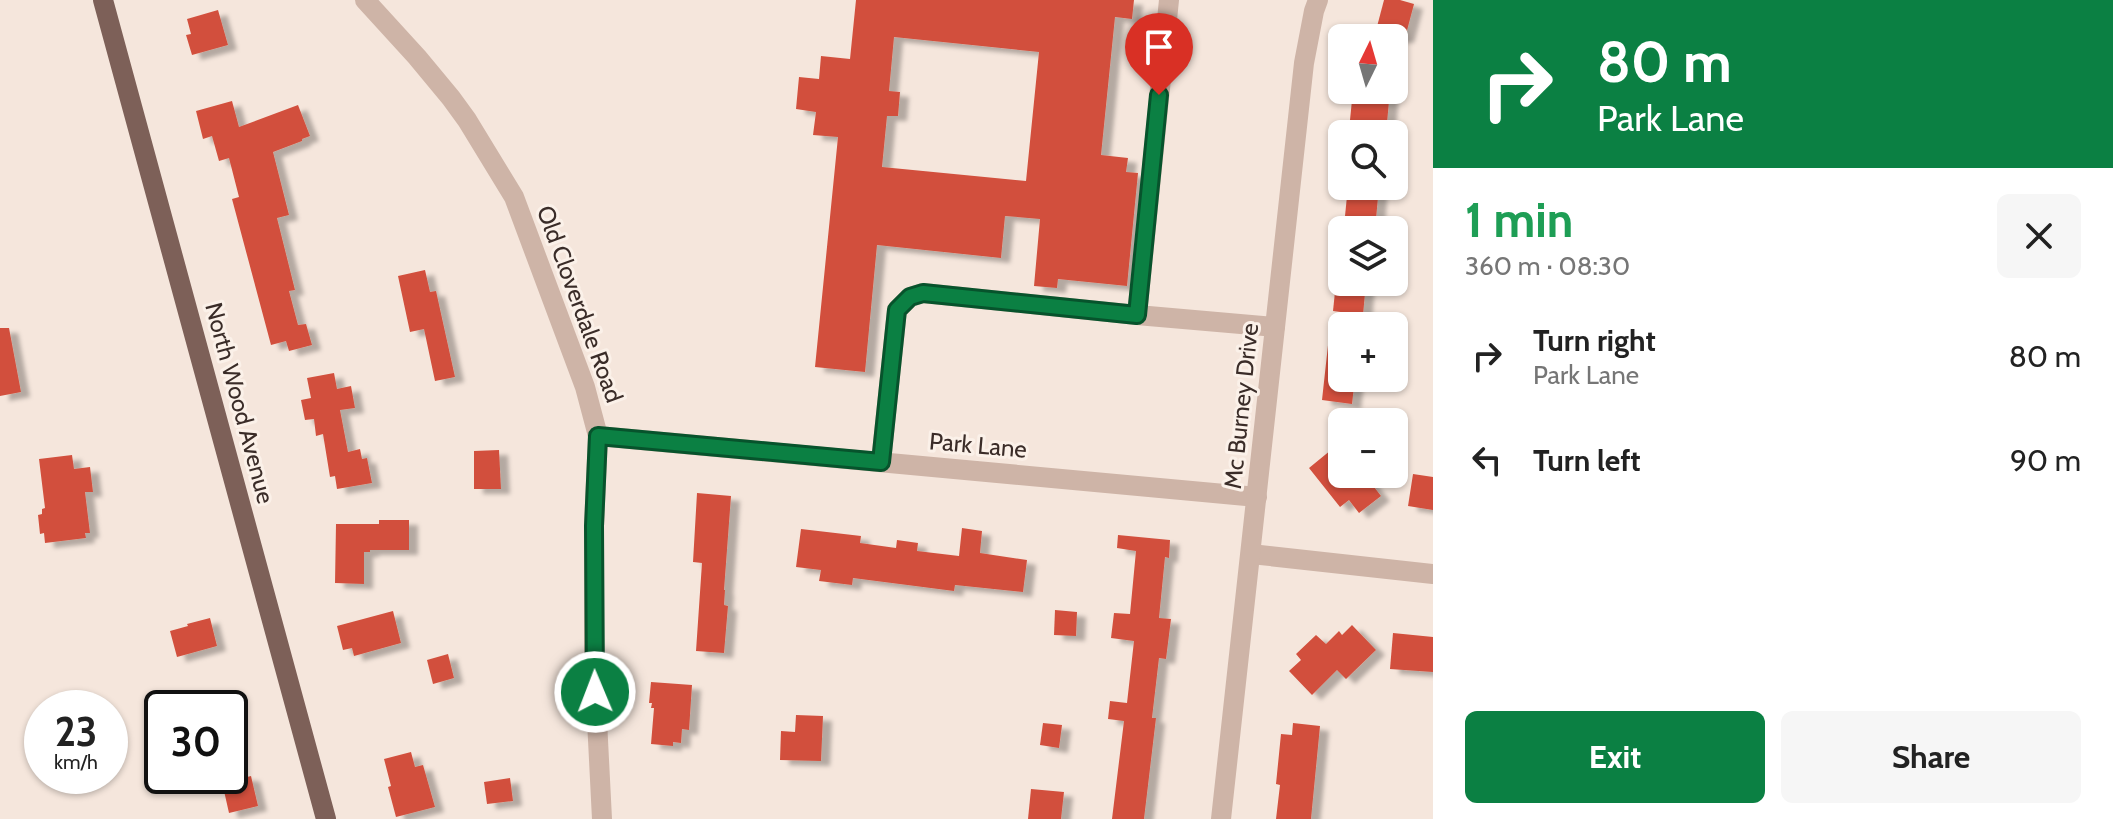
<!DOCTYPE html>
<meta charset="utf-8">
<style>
:root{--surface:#fff;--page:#f6f6f6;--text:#222;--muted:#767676;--accent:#0b8043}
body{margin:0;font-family:Cabin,sans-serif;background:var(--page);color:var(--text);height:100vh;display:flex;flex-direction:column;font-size:30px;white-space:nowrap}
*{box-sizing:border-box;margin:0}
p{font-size:26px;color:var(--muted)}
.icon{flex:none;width:44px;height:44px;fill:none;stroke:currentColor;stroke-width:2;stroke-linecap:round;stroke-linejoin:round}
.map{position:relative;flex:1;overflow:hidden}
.drawer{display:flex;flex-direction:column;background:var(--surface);width:680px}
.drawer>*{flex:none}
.hud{background:#0b8043;color:#fff;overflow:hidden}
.needle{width:52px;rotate:5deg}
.controls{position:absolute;left:1328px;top:24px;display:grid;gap:16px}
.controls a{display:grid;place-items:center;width:80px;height:80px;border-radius:12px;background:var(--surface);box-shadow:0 2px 6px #0004;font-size:40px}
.speed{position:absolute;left:24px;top:690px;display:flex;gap:16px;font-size:40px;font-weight:700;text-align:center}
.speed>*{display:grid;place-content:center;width:104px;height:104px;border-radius:50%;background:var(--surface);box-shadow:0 2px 6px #0004;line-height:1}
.speed small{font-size:20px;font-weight:400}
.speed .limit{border:4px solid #111;border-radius:12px;background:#fff;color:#111}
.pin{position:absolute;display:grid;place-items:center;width:68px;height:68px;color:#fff;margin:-82px -34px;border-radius:50% 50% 50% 0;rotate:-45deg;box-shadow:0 0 8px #0007}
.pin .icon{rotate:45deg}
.me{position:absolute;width:88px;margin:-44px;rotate:359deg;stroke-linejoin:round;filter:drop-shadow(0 0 6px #0008)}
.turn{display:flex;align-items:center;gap:28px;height:168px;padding:0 32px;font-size:36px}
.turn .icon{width:104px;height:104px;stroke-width:2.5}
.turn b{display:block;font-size:56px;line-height:68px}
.round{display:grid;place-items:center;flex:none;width:84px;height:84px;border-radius:12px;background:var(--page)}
.headline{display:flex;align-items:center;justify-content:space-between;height:136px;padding:0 32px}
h1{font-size:48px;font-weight:800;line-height:60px;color:#1e9e55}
.action{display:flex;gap:16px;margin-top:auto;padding:16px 32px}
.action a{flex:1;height:92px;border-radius:12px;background:var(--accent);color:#fff;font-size:32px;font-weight:800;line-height:92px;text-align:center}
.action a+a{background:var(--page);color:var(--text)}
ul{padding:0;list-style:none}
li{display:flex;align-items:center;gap:24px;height:104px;padding:0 32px}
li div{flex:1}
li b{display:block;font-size:30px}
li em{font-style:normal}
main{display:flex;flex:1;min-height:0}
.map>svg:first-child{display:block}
.building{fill:#d2503d;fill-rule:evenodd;filter:url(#shadow)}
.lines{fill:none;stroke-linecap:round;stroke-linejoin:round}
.minor{stroke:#ceb4a7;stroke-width:20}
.major{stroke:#7d6058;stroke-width:20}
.route-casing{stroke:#07532c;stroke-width:20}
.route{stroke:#0b8043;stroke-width:14}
.labels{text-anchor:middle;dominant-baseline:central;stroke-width:6;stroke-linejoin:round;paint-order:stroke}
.street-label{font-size:24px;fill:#3a2c28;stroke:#fbf1e9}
</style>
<main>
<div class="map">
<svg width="1433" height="819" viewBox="0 0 1433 819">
<defs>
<filter id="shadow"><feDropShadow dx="9" dy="5" stdDeviation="2" flood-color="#0004"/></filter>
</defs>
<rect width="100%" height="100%" fill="#f5e6dc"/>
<g class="building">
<path d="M856,0H1134L1132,19L1115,17L1101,155L1128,158L1126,172L1138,173L1127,286L1058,279L1057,288L1034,286L1040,219L1005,216L1001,258L877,245L865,372L815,367L838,137L813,135L816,112L796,109L799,77L819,79L821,56L850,59ZM894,37L1039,52L1026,181L882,167L887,116H898L900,92L889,91Z"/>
<polygon points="1384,0 1400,0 1414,4 1405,38 1374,38"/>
<polygon points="218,10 228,45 192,55 186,35 191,34 187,19"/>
<polygon points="1353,90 1390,90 1386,134 1351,134 1353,120 1350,120"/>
<polygon points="232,101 239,127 298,105 310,136 302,139 302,141 273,152 289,215 277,218 295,290 289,291 298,325 306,324 312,345 289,351 286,341 271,345 232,199 239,197 229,158 219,161 212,136 203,139 196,111"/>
<polygon points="1348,186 1379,186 1376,219 1345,216"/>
<polygon points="425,270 430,292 436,291 455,377 435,381 424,329 410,332 398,276"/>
<polygon points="1336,282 1366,282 1363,315 1333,311"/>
<polygon points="1330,327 1342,328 1342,378 1355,378 1352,404 1322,400"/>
<polygon points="0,328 9,328 21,392 0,396"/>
<polygon points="334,373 337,389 351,386 355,408 340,410 348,452 360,449 362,459 367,458 372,483 337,489 335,476 330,477 323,434 316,436 314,419 305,420 301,400 311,398 307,378"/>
<polygon points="1342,441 1342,474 1364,474 1381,496 1359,513 1349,500 1340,507 1309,468"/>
<polygon points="499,450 501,489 474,489 474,451"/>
<polygon points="72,455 74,469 90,467 93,492 85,492 90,533 85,533 86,538 45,543 44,533 40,534 38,515 42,514 42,509 45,508 39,459"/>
<polygon points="1413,474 1433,477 1433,510 1408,506"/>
<polygon points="697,493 731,496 724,590 725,590 724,605 728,606 724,653 696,651 702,563 693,562"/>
<polygon points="379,520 409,520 409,550 370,550 370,552 364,552 364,584 335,583 336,524 379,524"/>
<polygon points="962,528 982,531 980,553 1027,560 1023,592 955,585 954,591 853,578 852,585 819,581 821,570 796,567 801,529 861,536 860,543 896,548 897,540 918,543 917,551 959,556"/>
<polygon points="1118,535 1170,540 1169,558 1165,557 1159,618 1171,619 1166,659 1159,658 1152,718 1156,718 1144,819 1112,819 1124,721 1108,719 1110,701 1127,703 1134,641 1111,638 1114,613 1130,614 1136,551 1117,548"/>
<polygon points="1055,610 1077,612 1076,636 1054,635"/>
<polygon points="393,611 401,643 354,656 352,648 343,650 337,626"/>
<polygon points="210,618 217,646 177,657 170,631 188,626 187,624"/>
<polygon points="1352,625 1376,650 1346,679 1337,670 1312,695 1289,671 1301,660 1296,654 1316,635 1326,644 1339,631 1342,635"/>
<polygon points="1393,633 1433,637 1433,672 1390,669"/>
<polygon points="448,654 454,678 433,684 427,660"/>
<polygon points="651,682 692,685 689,730 682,729 681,743 673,742 673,746 651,744 654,708 651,708 652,703 649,703"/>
<polygon points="796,715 823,716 821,761 780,760 781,731 795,732"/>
<polygon points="1043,723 1062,725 1059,748 1040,745"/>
<polygon points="1293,723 1320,726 1311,819 1276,819 1280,785 1276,784 1281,734 1292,735"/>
<polygon points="411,752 415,767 423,765 435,807 396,817 388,787 391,786 384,759"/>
<polygon points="247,775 247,777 251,776 258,806 229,813 222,782"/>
<polygon points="510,778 513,801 487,804 484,782"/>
<polygon points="1031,789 1064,792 1061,819 1028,819"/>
</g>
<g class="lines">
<g class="minor">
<polyline points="365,0 417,57 451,98 467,120 514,197 585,387 598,436 594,526 594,661 602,819"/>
<polyline points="1137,315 1169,0"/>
<polyline points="598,436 1257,497"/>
<polyline points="881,462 897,310 910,297 923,293 1137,315 1275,327"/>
<polyline points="1251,554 1433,574"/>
<polyline points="1221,819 1304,63 1314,11 1318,0"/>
</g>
<polyline class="major" points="103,0 326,819"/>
</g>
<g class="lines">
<g class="route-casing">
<polyline id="route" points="595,692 594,526 598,436 881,462 897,310 910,297 923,293 1137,315 1159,95"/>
</g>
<use href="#route" class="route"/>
</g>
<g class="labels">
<g class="street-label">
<text transform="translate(580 304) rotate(70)">Old Cloverdale Road</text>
<text transform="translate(240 403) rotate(75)">North Wood Avenue</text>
<text transform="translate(1241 406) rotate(-84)">Mc Burney Drive</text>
<text transform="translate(978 445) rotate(5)">Park Lane</text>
</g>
</g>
</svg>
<div class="controls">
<a><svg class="needle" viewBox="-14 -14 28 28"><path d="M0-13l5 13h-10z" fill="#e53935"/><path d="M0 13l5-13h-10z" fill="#767676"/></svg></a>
<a><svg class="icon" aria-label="search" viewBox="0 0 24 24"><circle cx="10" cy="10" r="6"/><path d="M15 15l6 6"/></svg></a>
<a><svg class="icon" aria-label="layers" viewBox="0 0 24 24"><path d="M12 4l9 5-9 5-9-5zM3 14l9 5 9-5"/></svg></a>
<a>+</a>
<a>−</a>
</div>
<div class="speed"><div>23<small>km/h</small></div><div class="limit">30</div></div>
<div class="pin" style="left:1159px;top:95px;background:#d93025"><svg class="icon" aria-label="arrive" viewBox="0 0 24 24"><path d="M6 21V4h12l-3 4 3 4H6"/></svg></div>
<svg class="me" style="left:595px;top:692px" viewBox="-20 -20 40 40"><circle r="17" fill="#0b8043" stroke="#fff" stroke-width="3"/><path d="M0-11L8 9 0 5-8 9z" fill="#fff"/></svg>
</div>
<section class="drawer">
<div class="hud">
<div class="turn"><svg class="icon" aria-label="right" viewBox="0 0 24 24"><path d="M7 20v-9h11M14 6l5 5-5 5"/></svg><div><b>80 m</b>Park Lane</div></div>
</div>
<div class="headline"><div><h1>1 min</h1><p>360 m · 08:30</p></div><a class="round"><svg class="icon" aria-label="close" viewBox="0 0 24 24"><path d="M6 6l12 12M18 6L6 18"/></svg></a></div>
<ul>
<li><svg class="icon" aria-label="right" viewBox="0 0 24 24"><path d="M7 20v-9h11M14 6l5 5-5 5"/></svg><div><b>Turn right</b><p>Park Lane</p></div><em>80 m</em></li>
<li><svg class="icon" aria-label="left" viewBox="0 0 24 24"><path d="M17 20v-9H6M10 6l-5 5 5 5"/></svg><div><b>Turn left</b></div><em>90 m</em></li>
</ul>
<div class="action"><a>Exit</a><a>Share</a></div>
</section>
</main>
